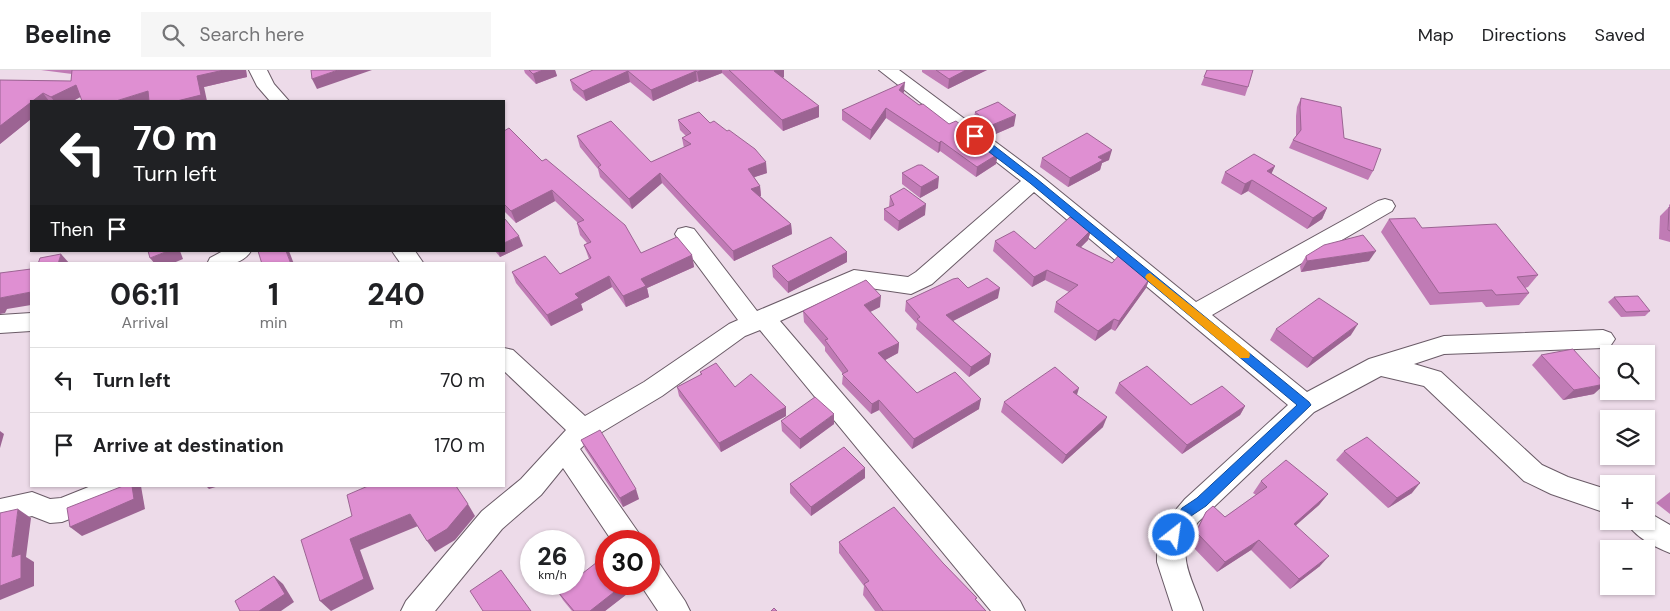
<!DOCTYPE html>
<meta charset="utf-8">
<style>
:root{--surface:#fff;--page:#f6f6f6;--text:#202124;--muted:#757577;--line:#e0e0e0}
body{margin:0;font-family:"DM Sans",sans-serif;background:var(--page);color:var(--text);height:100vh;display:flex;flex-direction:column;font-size:19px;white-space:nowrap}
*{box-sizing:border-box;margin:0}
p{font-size:16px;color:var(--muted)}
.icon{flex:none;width:28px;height:28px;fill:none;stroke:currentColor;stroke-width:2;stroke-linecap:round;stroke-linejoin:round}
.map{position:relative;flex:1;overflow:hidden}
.details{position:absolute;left:30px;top:192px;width:475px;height:225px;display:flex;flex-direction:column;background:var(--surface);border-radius:0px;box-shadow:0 1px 4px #0004}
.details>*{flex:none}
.banner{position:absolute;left:30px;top:30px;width:475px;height:152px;border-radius:0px;box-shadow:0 1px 4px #0004;background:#202124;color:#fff;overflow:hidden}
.controls{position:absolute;left:1600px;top:275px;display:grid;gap:10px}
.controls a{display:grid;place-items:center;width:55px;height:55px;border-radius:0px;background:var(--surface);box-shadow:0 1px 4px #0004;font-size:25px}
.speed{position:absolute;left:520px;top:460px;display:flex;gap:10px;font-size:25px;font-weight:700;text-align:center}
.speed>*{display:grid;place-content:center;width:65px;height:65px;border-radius:50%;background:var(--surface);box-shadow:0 1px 4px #0004;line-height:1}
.speed small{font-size:12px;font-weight:400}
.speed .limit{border:8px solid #d22;background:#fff;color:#111}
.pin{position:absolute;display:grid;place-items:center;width:42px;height:42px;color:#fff;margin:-21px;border:2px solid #fff;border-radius:50%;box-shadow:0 1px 5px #0007}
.me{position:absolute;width:55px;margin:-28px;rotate:30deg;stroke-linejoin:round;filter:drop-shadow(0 0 4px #0008)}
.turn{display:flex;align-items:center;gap:18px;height:105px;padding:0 20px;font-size:22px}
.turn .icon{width:65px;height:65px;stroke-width:2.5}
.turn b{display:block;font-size:35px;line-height:42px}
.then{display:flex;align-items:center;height:48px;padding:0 20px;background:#0003;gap:10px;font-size:19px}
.eta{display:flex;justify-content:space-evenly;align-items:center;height:85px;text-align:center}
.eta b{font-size:30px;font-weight:700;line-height:35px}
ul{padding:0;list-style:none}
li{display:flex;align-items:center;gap:15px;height:65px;padding:0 20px;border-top:1px solid var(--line)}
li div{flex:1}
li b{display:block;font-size:19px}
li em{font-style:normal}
header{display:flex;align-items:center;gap:30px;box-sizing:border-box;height:70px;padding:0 25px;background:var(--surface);border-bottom:1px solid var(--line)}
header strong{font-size:24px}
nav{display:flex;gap:28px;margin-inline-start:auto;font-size:18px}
.search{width:350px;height:45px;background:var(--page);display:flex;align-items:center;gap:12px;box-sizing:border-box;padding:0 18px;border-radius:0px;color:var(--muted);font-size:19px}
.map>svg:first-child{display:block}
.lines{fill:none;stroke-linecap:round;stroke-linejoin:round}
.minor-casing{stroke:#6a5b67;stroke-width:2}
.minor{fill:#fff;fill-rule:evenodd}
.wall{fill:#c07bb5}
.shaded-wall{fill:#9c6493}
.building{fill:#df8fd2;stroke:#9c6493}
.route{fill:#1a73e8;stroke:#114b97}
.slow{fill:#f59e0b}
</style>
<header>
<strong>Beeline</strong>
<div class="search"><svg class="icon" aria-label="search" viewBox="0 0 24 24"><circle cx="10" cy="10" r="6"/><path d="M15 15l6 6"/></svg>Search here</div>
<nav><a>Map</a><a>Directions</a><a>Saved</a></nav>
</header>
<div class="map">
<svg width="1670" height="541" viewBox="0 0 1670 541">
<rect width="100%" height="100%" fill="#eddbe9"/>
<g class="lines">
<g class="minor-casing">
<g id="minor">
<polygon points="249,0 267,0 274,14 289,31 270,31 257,16"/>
<path d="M879,0H899L1041,106L1196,232L1378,131L1385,129L1392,131L1395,136L1392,141L1212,245L1307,322L1369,289L1444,266L1603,260L1611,263L1615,269L1611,275L1603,278L1444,284L1414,294L1441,302L1542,395L1568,407L1609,420V444L1551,424L1524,411L1424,316L1381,306L1314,342L1198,452C1172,484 1193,508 1203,541H1173L1157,492V474L1168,449L1185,429L1288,335L1034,122L932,214L911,224L856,216L780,251L1020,531L1025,541H991L760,260L745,266L662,326L592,368L580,379L638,462L642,471H612L563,398L541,425L502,459L435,541H401L406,531L482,441L521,409L566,360L504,301V278L513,280L585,346L644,312L729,254L738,250L678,169L675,164L678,159L686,157L694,159L757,241L854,200L908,207L916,202L1021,111Z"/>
<path d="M223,181H251C241,197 223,194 207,194L210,188Z"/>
<polygon points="392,181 415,181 424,194 401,194"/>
<polygon points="31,243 31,261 0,263 0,245"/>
<polygon points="91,416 136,416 133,424 62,452 50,453 32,446 0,453 0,429 32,422 50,429 61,428"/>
<path d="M1646,441L1670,455V483C1655,477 1633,466 1626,451H1646Z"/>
<polygon points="649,489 659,493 685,531 690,541 658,541 640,514 649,514"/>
</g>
</g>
<use href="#minor" class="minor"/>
</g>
<g class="wall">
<polygon points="41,0 246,0 247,7 204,17 80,27 73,31 31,31 31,49 0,74 0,10 71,11 72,4"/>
<polygon points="524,0 555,0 557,6 536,14 525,3"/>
<polygon points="593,0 784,0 784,7 783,8 819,47 783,61 722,3 699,12 697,11 653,31 630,12 586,31 573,20 570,10"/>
<polygon points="922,0 987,0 948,19 922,2"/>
<polygon points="1207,0 1248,17 1245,26 1201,15"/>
<polygon points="904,22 903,23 996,94 976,107 940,81 938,83 886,48 870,70 842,50 842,40"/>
<polygon points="1301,28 1344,68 1373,101 1368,110 1289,78 1293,70 1296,66 1296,46 1297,37"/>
<polygon points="975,42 1014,56 991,66 973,53"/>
<polygon points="678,50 710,53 767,103 754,107 760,116 761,126 760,126 791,154 792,164 734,191 662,113 632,139 600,107 598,99 580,77 577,66 651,92 684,78 682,68 686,66 680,60"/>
<polygon points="504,61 542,91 641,183 692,185 694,197 647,218 649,227 626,237 612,217 581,234 583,240 551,256 516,213 512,202 560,204 589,189 584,175 587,173 580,165 577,153 578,153 555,131 516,153 504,141"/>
<polygon points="1042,88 1109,90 1102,93 1100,100 1068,117 1040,97"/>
<polygon points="1275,96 1271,103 1327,138 1322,149 1307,159 1248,121 1241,125 1221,113 1225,102"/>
<polygon points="902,103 938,118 920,128 902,114"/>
<polygon points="890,126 925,145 898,161 884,150 884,139 889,137"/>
<polygon points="1670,134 1670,172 1659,169 1660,146 1669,137 1669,135"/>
<polygon points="1389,149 1422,158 1538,205 1528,217 1525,218 1529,223 1519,235 1486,237 1482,232 1430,235 1381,162"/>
<polygon points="1091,160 1088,170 1081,177 1112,193 1133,194 1132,197 1146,218 1115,261 1111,259 1095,271 1054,242 1056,232 1069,222 1045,210 1032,217 993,181 995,171 1035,179"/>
<polygon points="523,176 500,187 495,181 504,181"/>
<polygon points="847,182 847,192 788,223 773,207 772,196"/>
<polygon points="1306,186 1369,191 1301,202 1300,196"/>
<polygon points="968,218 998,228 953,251 991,284 989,294 969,307 916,259 917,254 905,241 906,231"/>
<polygon points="1614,227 1650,241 1645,246 1621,247 1608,232"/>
<polygon points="880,237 870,242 899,273 898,283 885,290 917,323 979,339 912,379 879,340 871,344 842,314 843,304 825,281 825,277 804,252 803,241"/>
<polygon points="1276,259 1351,265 1307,298 1270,270"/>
<polygon points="1541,285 1594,324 1563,330 1532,295"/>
<polygon points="700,302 735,317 786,337 786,346 721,382 679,326 677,317 701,305"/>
<polygon points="1119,313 1191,335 1245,336 1240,345 1182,384 1115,323"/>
<polygon points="1077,325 1103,357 1062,394 1001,342 1004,332"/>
<polygon points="781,351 834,354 800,379 782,361"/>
<polygon points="581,370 639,429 623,437 585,379"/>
<polygon points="1344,381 1412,423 1388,438 1336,390"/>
<polygon points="865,408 811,446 790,423 790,414"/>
<polygon points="1261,411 1328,424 1319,435 1296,455 1320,496 1290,519 1251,480 1217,502 1189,473 1206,442 1225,447 1256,425 1253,423"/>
<polygon points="1670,422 1670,444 1656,433"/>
<polygon points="839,472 943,493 986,541 875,541 863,525 864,516 839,483"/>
<polygon points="558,522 627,524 605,541 572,541 563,530"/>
</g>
<g class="shaded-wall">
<polygon points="224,0 246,0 247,7 204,17 207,31 177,31 197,6"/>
<polygon points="338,0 372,0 317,19 312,9"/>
<polygon points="543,0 555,0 557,6 536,14 533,4"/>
<polygon points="702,0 722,0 722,3 699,12 697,2"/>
<polygon points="776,0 784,0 784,7 775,11 774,1"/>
<polygon points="966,0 987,0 948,19 949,9"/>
<polygon points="628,1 630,12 586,31 583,21"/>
<polygon points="696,1 697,11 653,31 651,20"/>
<polygon points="905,12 904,22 898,30 899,20"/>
<polygon points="76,15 84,25 73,31 54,31 51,27"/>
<polygon points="148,21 155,31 116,31"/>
<polygon points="43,23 49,31 32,31"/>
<polygon points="31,32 31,49 0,74 0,56"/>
<polygon points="819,36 819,47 783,61 782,50"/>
<polygon points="886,38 886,48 870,70 871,60"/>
<polygon points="1016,45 1014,56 991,66 992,55"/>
<polygon points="941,71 940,81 938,83 939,73"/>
<polygon points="1112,80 1109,90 1102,93 1100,100 1068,117 1070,108 1098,87"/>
<polygon points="998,84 996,94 976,107 977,97"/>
<polygon points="766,92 767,103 749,109 748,99"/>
<polygon points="1275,96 1270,107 1267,101"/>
<polygon points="660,103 662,113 632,139 629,129"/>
<polygon points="939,107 938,118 920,128 921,117"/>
<polygon points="1252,110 1248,121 1241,125 1245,114"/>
<polygon points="760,116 761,126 752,129 751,119"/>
<polygon points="552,120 555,131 516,153 511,141"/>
<polygon points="926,134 925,145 898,161 899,151"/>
<polygon points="1327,138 1322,149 1307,159 1313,148"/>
<polygon points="791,154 792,164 734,191 733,181"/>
<polygon points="1091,160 1088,170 1073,185 1076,175"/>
<polygon points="519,166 523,176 500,187 498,181 504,181 504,173"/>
<polygon points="168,181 180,181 183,189 171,194 155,194 150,188"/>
<polygon points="286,181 289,181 294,194 291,194"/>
<polygon points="1376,181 1369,191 1301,202 1307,191"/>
<polygon points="847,182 847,192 788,223 788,212"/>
<polygon points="61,184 70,194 58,194"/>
<polygon points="692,185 694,197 647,218 649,227 626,237 623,226 641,209"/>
<polygon points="1047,200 1045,210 1032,217 1034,207"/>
<polygon points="609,206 612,217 581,234 583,240 551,256 547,245 575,224"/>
<polygon points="1150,208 1146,218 1115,261 1119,251"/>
<polygon points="1000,218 998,228 945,255 946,245"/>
<polygon points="31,222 31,235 7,239 5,243 0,244 0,228"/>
<polygon points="881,226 880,237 864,245 864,235"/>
<polygon points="1114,249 1111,259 1095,271 1098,261"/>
<polygon points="1358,254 1351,265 1307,298 1313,288"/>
<polygon points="899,273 898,283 878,294 878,283"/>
<polygon points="991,284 989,294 969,307 971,297"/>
<polygon points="1605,314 1594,324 1563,330 1574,320"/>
<polygon points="1079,318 1076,328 1073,322"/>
<polygon points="981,329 979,339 912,379 914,369"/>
<polygon points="879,330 879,340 871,344 872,334"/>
<polygon points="1245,336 1240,345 1182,384 1187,375"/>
<polygon points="786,337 786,346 721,382 719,373"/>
<polygon points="834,344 834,354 800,379 800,369"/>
<polygon points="1107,347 1103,357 1062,394 1066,385"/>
<polygon points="0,361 4,364 0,378"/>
<polygon points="865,398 865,408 811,446 811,437"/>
<polygon points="1420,413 1412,423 1388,438 1397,428"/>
<polygon points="132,416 141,416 145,439 82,466 70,457"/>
<polygon points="206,416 219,416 209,419"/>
<polygon points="636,419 639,429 623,437 620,428"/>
<polygon points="1328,424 1319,435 1286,464 1294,454"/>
<polygon points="468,434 475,446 455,470 435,482 427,471"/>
<polygon points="18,439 31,448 26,487 34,492 34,516 0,530 0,516 12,487"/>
<polygon points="410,444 418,456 360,480 374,519 331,541 320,531 350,469"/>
<polygon points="1259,470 1251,480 1217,502 1225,492"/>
<polygon points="1329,486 1320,496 1290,519 1299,509"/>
<polygon points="274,506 283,514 294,532 281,541 259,541"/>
<polygon points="623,515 627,524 605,541 590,541"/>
</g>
<g class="building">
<polygon points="72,0 224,0 197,6 201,25 177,31 149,31 148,21 116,31 82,31 76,15 51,27 43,23 0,56 0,10 71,11"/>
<polygon points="311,0 338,0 312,9"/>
<polygon points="529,0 543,0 533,4"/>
<polygon points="593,0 702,0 697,2 696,1 651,20 628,1 583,21 570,10"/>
<polygon points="729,0 776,0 774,1 819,36 782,50"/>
<polygon points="936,0 966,0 949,9"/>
<polygon points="1207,0 1253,0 1248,17 1204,7"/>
<polygon points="905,12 899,20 919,35 923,34 949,54 956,51 998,84 977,97 941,71 939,73 886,38 871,60 842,40"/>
<polygon points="1301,28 1341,37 1344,68 1381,79 1373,101 1293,70 1301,60 1300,37"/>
<polygon points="998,32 1016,45 992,55 975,42"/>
<polygon points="699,42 710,53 714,51 727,61 729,60 755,79 766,92 748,99 760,116 751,119 791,154 733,181 660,103 629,129 598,97 601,95 577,66 611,51 651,92 691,74 682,68 691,63 678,50"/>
<polygon points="509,58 542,91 546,89 625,155 641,183 677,167 692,185 641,209 646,216 623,226 609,206 575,224 579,228 547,245 512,202 545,186 560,204 591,188 584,175 591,172 577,153 584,150 552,120 511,141 504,134 504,61"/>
<polygon points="1087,63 1112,80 1098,87 1103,90 1070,108 1042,88"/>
<polygon points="1254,84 1275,96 1267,101 1327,138 1313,148 1252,110 1245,114 1225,102"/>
<polygon points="918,95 922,95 939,107 921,117 902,103"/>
<polygon points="904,118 926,134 899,151 884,139 894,135 890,126"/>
<polygon points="1669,137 1670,138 1670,161 1668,160"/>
<polygon points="1070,147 1091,160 1076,175 1112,193 1120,184 1133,194 1131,197 1150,208 1119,251 1114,249 1098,261 1056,232 1078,215 1047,200 1034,207 995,171 1014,161 1035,179"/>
<polygon points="1415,148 1422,158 1496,154 1538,205 1517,207 1529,223 1496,225 1492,220 1439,223 1389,149"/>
<polygon points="505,149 519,166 504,173 504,150"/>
<polygon points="1363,165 1376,181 1307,191 1306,186 1324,175"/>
<polygon points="831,167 847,182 788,212 772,196"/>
<polygon points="148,181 168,181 150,188"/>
<polygon points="258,181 286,181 291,194 262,194"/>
<polygon points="61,184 58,194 38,194 40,188"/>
<polygon points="31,199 31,222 0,228 0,203"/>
<polygon points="958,208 968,218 987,208 1000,218 946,245 991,284 971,297 917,249 920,247 906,231 953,209"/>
<polygon points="866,210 881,226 864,235 899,273 878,283 917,323 955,302 981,329 914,369 879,330 872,334 842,304 848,301 825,270 828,269 803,241"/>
<polygon points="1638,226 1650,241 1626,242 1614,227"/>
<polygon points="1319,228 1358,254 1313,288 1276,259"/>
<polygon points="1573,279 1605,314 1574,320 1541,285"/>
<polygon points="716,293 735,317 751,304 786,337 719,373 677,317 702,304 700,302"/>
<polygon points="1147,296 1191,335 1222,316 1245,336 1187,375 1119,313"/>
<polygon points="1055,297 1079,318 1073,322 1107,347 1066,385 1004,332"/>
<polygon points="815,327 834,344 800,369 781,351"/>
<polygon points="600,360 636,419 620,428 581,370"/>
<polygon points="1367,367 1420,413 1397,428 1344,381"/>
<polygon points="844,377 865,398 811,437 790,414"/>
<polygon points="1286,390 1328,424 1294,454 1329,486 1299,509 1259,470 1225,492 1196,462 1206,442 1213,436 1225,447 1267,417 1261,411"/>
<polygon points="123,416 132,416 134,429 70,457 67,438"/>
<polygon points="368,416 456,416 468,434 447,459 427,471 410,444 350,469 364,509 320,531 301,470 352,446 347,425"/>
<polygon points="894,437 943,493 977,528 975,529 986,541 883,541 864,514 869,511 839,472"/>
<polygon points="18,439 12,487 21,484 21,508 0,516 0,443"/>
<polygon points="601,489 606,495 606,514 622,514 623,515 590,541 574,541 558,522 569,514 574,514 574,510"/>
<polygon points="501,500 531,541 483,541 470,521"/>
<polygon points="274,506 285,524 259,541 240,541 235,531"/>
<polygon points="774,538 777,541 771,541"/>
</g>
<polygon class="route" points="972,64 979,64 1037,109 1309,332 1311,335 1206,436 1191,446 1178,469 1174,471 1169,469 1167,465 1182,438 1197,428 1297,335 1030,113 972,69"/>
<polygon class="slow" points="1150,203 1249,282 1250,285 1249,288 1240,288 1147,210 1145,207 1147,204"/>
</svg>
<div class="controls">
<a><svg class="icon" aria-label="search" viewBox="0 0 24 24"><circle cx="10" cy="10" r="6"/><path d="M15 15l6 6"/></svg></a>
<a><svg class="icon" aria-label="layers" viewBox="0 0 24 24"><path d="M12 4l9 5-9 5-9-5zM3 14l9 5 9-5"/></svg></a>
<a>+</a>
<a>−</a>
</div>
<div class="speed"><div>26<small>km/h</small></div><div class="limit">30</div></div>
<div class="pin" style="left:975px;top:66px;background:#d93025"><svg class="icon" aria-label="arrive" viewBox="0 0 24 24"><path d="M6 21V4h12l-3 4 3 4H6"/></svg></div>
<svg class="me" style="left:1174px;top:465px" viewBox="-20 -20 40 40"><circle r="17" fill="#1a73e8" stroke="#fff" stroke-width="3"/><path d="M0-11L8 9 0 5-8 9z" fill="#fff"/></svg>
<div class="banner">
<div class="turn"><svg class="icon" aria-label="left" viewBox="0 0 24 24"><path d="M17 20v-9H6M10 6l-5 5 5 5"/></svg><div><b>70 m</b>Turn left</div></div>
<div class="then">Then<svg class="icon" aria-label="arrive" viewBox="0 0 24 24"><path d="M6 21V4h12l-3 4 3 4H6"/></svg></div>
</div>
<section class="details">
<div class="eta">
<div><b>06:11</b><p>Arrival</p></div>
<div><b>1</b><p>min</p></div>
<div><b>240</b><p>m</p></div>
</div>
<ul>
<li><svg class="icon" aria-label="left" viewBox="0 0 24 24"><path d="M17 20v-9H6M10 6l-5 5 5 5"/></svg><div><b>Turn left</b></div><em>70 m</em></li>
<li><svg class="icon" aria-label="arrive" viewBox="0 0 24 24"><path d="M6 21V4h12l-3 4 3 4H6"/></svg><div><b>Arrive at destination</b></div><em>170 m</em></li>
</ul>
</section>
</div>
